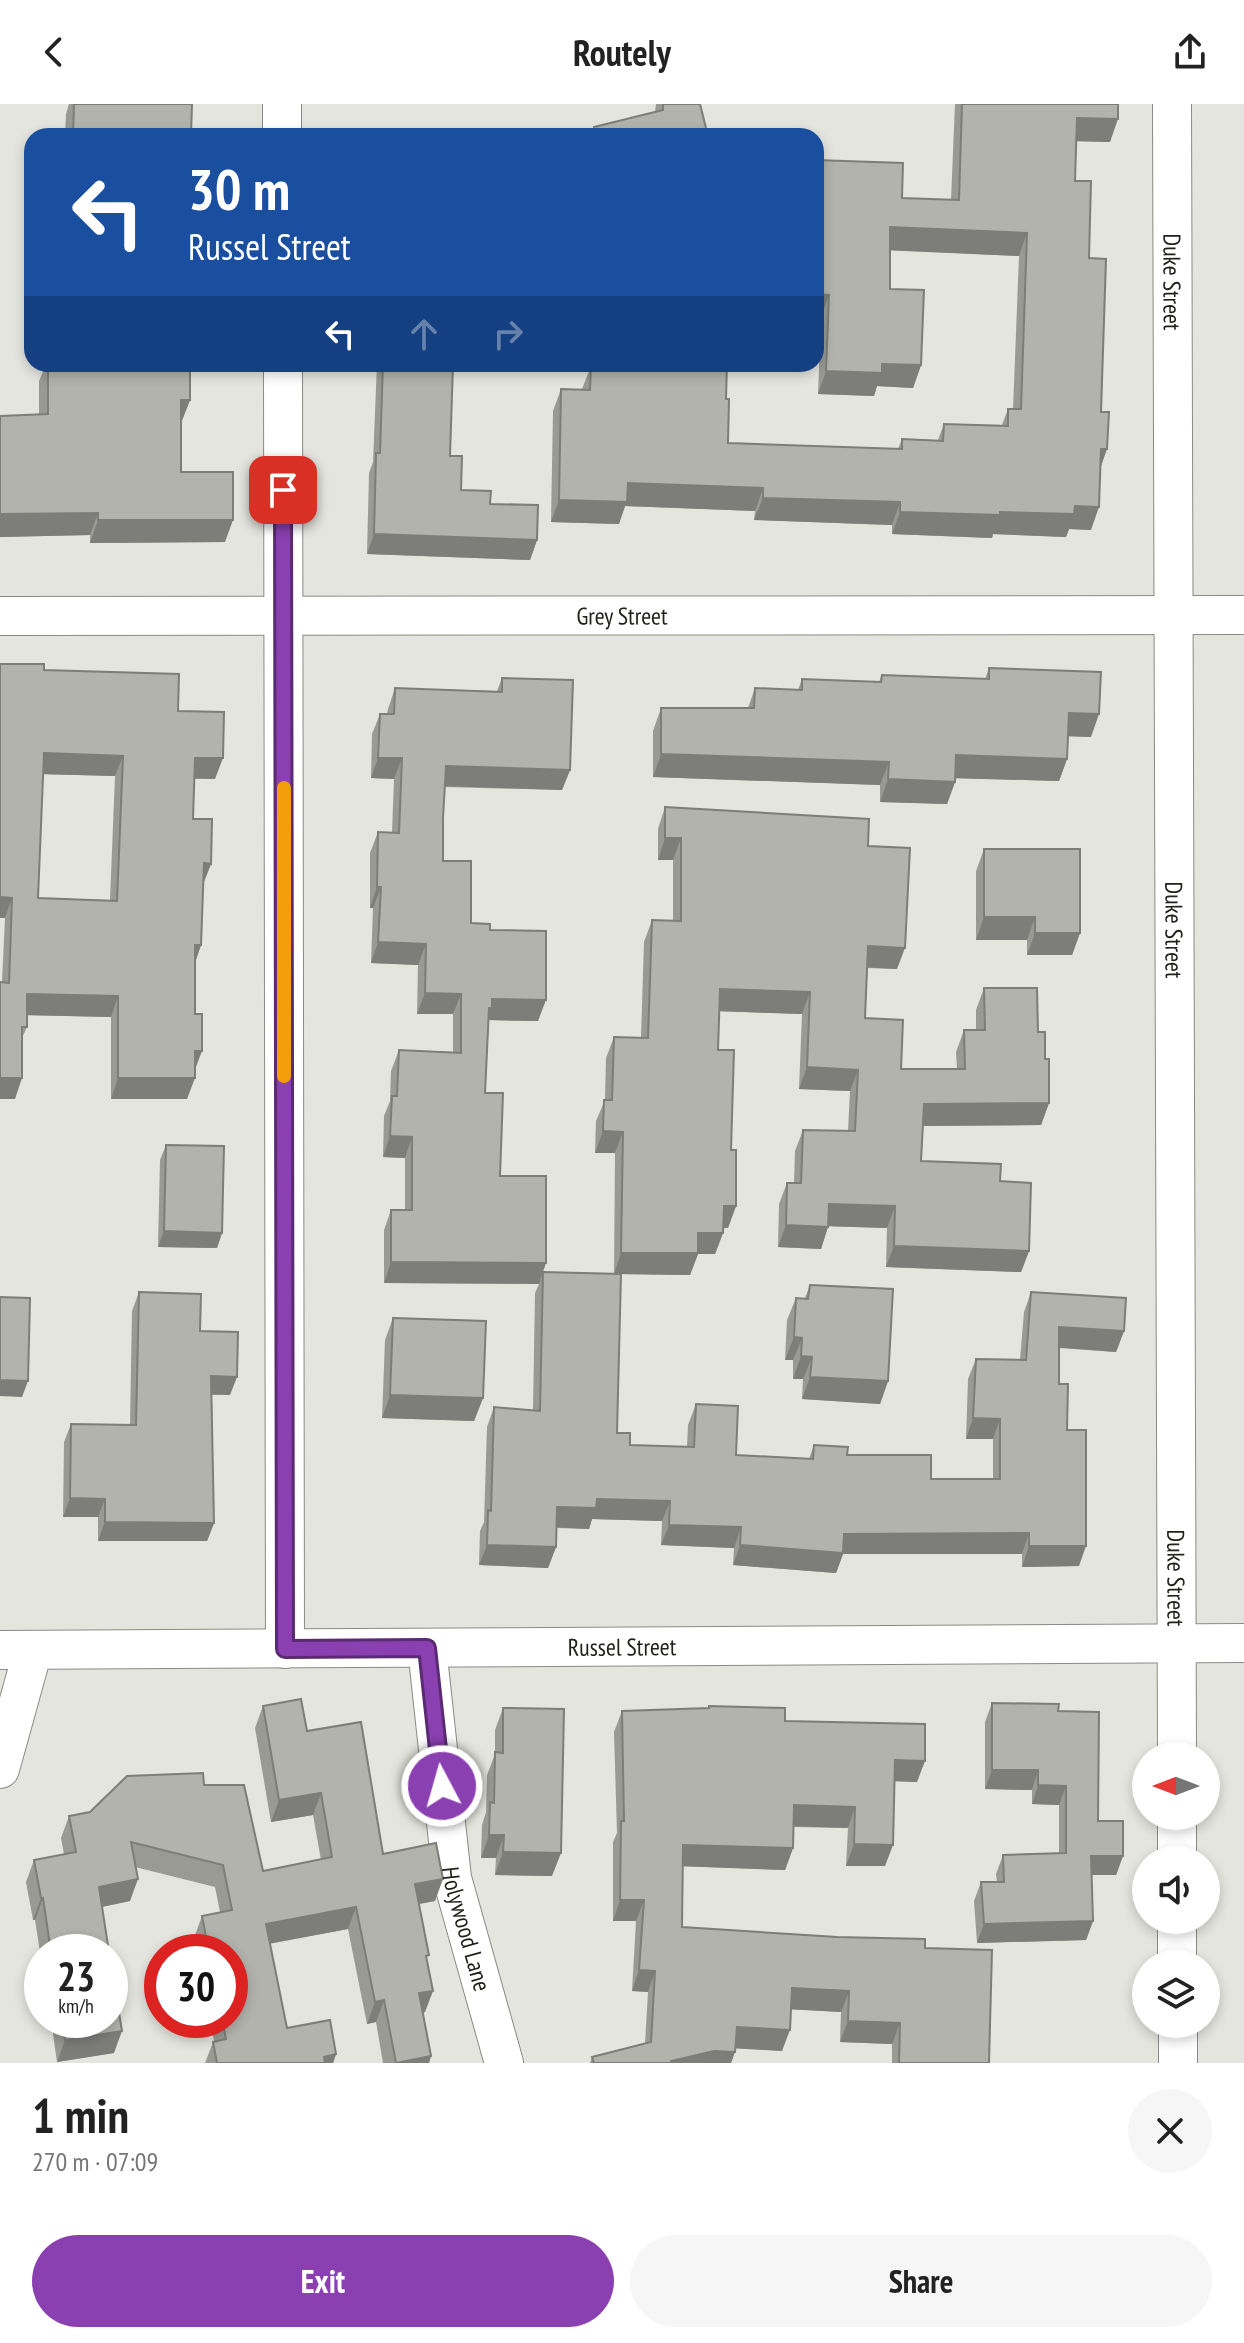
<!DOCTYPE html>
<meta charset="utf-8">
<style>
:root{--surface:#fff;--page:#f6f6f6;--text:#222;--muted:#767676;--accent:#8b40b1}
body{margin:0;font-family:"PT Sans Narrow",sans-serif;background:var(--page);color:var(--text);height:100vh;display:flex;flex-direction:column;font-size:30px;white-space:nowrap}
*{box-sizing:border-box;margin:0}
p{font-size:26px;color:var(--muted)}
.icon{flex:none;width:44px;height:44px;fill:none;stroke:currentColor;stroke-width:2;stroke-linecap:round;stroke-linejoin:round}
.map{position:relative;height:1959px;overflow:hidden}
.panel{display:flex;flex-direction:column;background:var(--surface);flex:1}
.panel>*{flex:none}
.banner{position:absolute;left:24px;top:24px;width:800px;height:244px;border-radius:24px;box-shadow:0 4px 12px #0003;background:#1a4fa0;color:#fff;overflow:hidden}
.needle{width:52px;rotate:270deg}
.fabs{position:absolute;left:1132px;top:1638px;display:grid;gap:16px}
.fabs a{display:grid;place-items:center;width:88px;height:88px;border-radius:50%;background:var(--surface);box-shadow:0 4px 12px #0003;font-size:40px}
.speed{position:absolute;left:24px;top:1830px;display:flex;gap:16px;font-size:40px;font-weight:700;text-align:center}
.speed>*{display:grid;place-content:center;width:104px;height:104px;border-radius:50%;background:var(--surface);box-shadow:0 4px 12px #0003;line-height:1}
.speed small{font-size:20px;font-weight:400}
.speed .limit{border:12px solid #d22;background:#fff;color:#111}
.pin{position:absolute;display:grid;place-items:center;width:68px;height:68px;color:#fff;margin:-34px;border-radius:16px;box-shadow:0 4px 12px #0006}
.me{position:absolute;width:88px;margin:-44px;rotate:354deg;stroke-linejoin:round;filter:drop-shadow(0 0 6px #0008)}
.turn{display:flex;align-items:center;gap:28px;height:168px;padding:0 32px;font-size:36px}
.turn .icon{width:104px;height:104px;stroke-width:2.5}
.turn b{display:block;font-size:56px;line-height:68px}
.lanes{display:flex;align-items:center;height:76px;padding:0 32px;background:#0003;justify-content:center;gap:40px;direction:ltr}
.lanes .off{opacity:.35}
.round{display:grid;place-items:center;flex:none;width:84px;height:84px;border-radius:42px;background:var(--page)}
.summary{display:flex;align-items:center;justify-content:space-between;height:136px;padding:0 32px}
h1{font-size:48px;font-weight:800;line-height:60px}
.primary-button{display:flex;gap:16px;margin-top:auto;padding:16px 32px}
.primary-button a{flex:1;height:92px;border-radius:48px;background:var(--accent);color:#fff;font-size:32px;font-weight:800;line-height:92px;text-align:center}
.primary-button a+a{background:var(--page);color:var(--text)}
header{display:flex;justify-content:space-between;align-items:center;height:104px;padding:0 32px;background:var(--surface);font-size:36px;font-weight:800}
.map>svg:first-child{display:block}
.lines{fill:none;stroke-linecap:round;stroke-linejoin:round}
.street-casing{stroke:#8b8b85;stroke-width:40}
.street{stroke:#fff;stroke-width:38}
.wall{fill:#9a9a95;fill-rule:evenodd}
.shaded-wall{fill:#7d7d79}
.building{fill:#b3b3ad;stroke:#7d7d79;stroke-width:2;fill-rule:evenodd}
.route-casing{stroke:#5a2a73;stroke-width:20}
.route{stroke:#8b40b1;stroke-width:14}
.slow{stroke:#f59e0b;stroke-width:14}
.labels{text-anchor:middle;dominant-baseline:central;stroke-width:7;stroke-linejoin:round;paint-order:stroke}
.street-label{font-size:24px;fill:#21211e;stroke:#fffffe}
</style>
<header><svg class="icon" aria-label="back" viewBox="0 0 24 24"><path d="M15 5l-7 7 7 7"/></svg>Routely<svg class="icon" aria-label="share" viewBox="0 0 24 24"><path d="M12 15V3M7 8l5-5 5 5M5 13v7h14v-7"/></svg></header>
<div class="map">
<svg width="1244" height="1959" viewBox="0 0 1244 1959">
<rect width="100%" height="100%" fill="#e5e5df"/>
<g class="lines">
<g class="street-casing">
<g id="street">
<polyline points="282,0 282,32"/>
<path id="s1" d="M1172,0L1177,1652"/>
<polyline points="283,260 285,1545"/>
<path id="s2" d="M0,512L1244,511"/>
<path id="s3" d="M427,1544L452,1774L504,1959"/>
<path id="s4" d="M0,1546L1244,1539"/>
<polyline points="0,1665 33,1546"/>
<polyline points="1177,1712 1177,1756"/>
<polyline points="1177,1816 1177,1860"/>
<polyline points="1178,1920 1178,1959"/>
</g>
</g>
<use href="#street" class="street"/>
</g>
<g class="wall">
<polygon points="69,0 192,0 191,32 65,32 66,10"/>
<polygon points="656,0 700,0 708,32 591,32 594,23 655,8"/>
<polygon points="955,0 1118,0 1110,38 1076,37 1075,77 1089,154 1100,364 1091,426 1069,425 1066,433 993,430 992,434 892,430 892,421 754,416 755,407 625,402 619,420 551,418 553,307 561,285 582,285 591,262 656,263 656,260 727,260 726,295 728,339 898,345 902,335 938,336 944,320 1002,321 1008,305 1013,305 1019,152 890,146 890,185 921,261 913,284 877,282 874,292 818,290 821,213 816,213 816,56 902,94 951,96"/>
<polygon points="46,260 190,260 190,296 181,319 181,368 225,438 90,439 90,431 0,433 0,312 39,311 39,277"/>
<polygon points="377,260 453,260 450,352 461,386 490,400 537,436 530,456 367,450 369,369 373,358"/>
<path d="M0,560L44,566L178,607L215,675H195L193,715L211,760L203,780L201,841L195,858V967L187,995H111V913L27,911V923L22,934L15,995L2,878L5,814H0ZM43,670L115,672L110,796L38,794Z"/>
<polygon points="989,564 1091,633 1068,632 1067,655 1059,677 955,674 955,678 947,700 880,698 880,681 653,673 653,627 661,604 748,604 755,584 798,586 802,575 879,578 882,571 985,575"/>
<polygon points="502,574 570,666 562,686 445,683 443,714 443,757 471,819 490,826 538,917 489,916 485,989 500,1072 543,1168 614,1170 615,1049 595,1049 596,1017 605,996 606,954 614,933 641,933 644,838 652,816 673,817 673,756 658,756 658,725 665,703 868,742 897,865 867,864 865,914 901,965 957,965 956,948 964,926 976,926 976,906 984,884 1038,928 1045,955 1049,999 1041,1021 922,1022 921,1057 1000,1077 1029,1147 1021,1168 886,1163 887,1124 828,1122 821,1145 778,1143 779,1100 787,1079 794,1079 795,1047 803,1026 848,1027 850,987 799,985 802,910 719,907 718,946 731,1046 736,1102 728,1124 723,1124 723,1129 715,1150 698,1150 690,1171 621,1170 617,1329 630,1341 687,1343 688,1321 696,1300 736,1351 809,1355 814,1341 931,1375 993,1375 993,1335 966,1335 968,1275 976,1255 1020,1256 1024,1208 1031,1188 1124,1227 1116,1248 1059,1244 1059,1280 1067,1326 1079,1462 1022,1463 1022,1450 843,1450 836,1469 733,1461 734,1444 661,1441 662,1417 592,1415 589,1425 556,1424 556,1443 548,1464 479,1461 480,1427 484,1418 487,1323 494,1303 533,1306 535,1189 539,1180 384,1179 384,1126 391,1106 405,1106 405,1054 383,1053 384,1012 390,997 391,967 399,946 453,948 453,910 417,910 418,861 371,859 373,804 370,804 370,749 378,728 392,729 394,675 371,674 372,630 380,610 387,610 388,605 395,584 497,587"/>
<polygon points="984,745 1080,829 1072,851 1027,851 1027,836 976,836 976,767"/>
<polygon points="166,1041 222,1129 217,1144 158,1143 160,1056"/>
<polygon points="810,1181 888,1277 880,1300 802,1295 803,1275 793,1275 793,1256 785,1256 787,1216 796,1194 805,1194"/>
<polygon points="139,1188 200,1227 230,1291 212,1291 214,1419 207,1437 98,1437 98,1413 63,1413 64,1338 71,1320 130,1321 132,1207"/>
<polygon points="393,1214 483,1294 474,1317 382,1314 385,1236"/>
<polygon points="992,1599 1058,1607 1098,1717 1123,1752 1116,1771 1092,1771 1093,1817 1086,1836 977,1839 974,1797 981,1778 997,1778 996,1770 1003,1751 1059,1749 1059,1701 1032,1700 1032,1686 985,1685 985,1618"/>
<polygon points="263,1602 307,1627 383,1750 435,1797 419,1800 427,1857 425,1908 423,1909 431,1952 429,1959 383,1959 376,1918 367,1920 348,1825 270,1839 287,1924 336,1950 333,1959 205,1959 213,1938 214,1937 210,1916 230,1916 230,1848 197,1848 194,1834 202,1812 220,1808 215,1783 135,1763 130,1797 102,1803 109,1848 42,1848 42,1861 35,1816 33,1816 26,1778 34,1756 64,1750 61,1734 69,1712 90,1708 204,1681 263,1767 321,1756 313,1711 271,1718 255,1624"/>
<polygon points="709,1602 785,1617 917,1678 895,1677 885,1762 846,1762 848,1724 793,1723 793,1744 785,1766 683,1762 682,1823 925,1844 989,1959 892,1959 892,1940 840,1938 841,1908 791,1905 782,1947 736,1944 731,1959 590,1959 592,1953 645,1940 648,1888 632,1887 636,1817 613,1817 613,1738 617,1729 614,1628 622,1607 708,1604"/>
<polygon points="503,1604 552,1772 495,1771 496,1754 481,1754 482,1721 486,1708 487,1671 495,1650 495,1626"/>
<polygon points="51,1916 110,1916 114,1949 57,1958"/>
</g>
<g class="shaded-wall">
<polygon points="1077,14 1118,15 1110,38 1068,37"/>
<polygon points="890,123 1027,129 1019,152 882,146"/>
<polygon points="816,190 829,191 821,213 816,213"/>
<polygon points="882,260 921,261 913,284 877,282 874,292 818,290 826,267"/>
<polygon points="181,296 190,296 181,319"/>
<polygon points="1101,345 1107,345 1099,368"/>
<polygon points="628,379 763,384 755,407 625,402 619,420 551,418 559,396"/>
<polygon points="763,394 900,398 892,421 754,416"/>
<polygon points="1075,402 1099,403 1091,426 1069,425 1066,433 993,430 992,434 892,430 900,408 1000,408"/>
<polygon points="98,409 90,431 0,433 0,410"/>
<polygon points="98,416 233,416 225,438 90,439"/>
<polygon points="374,430 537,436 530,456 367,450"/>
<polygon points="1069,609 1099,610 1091,633 1060,632"/>
<polygon points="44,649 123,652 115,672 36,670"/>
<polygon points="661,650 889,658 880,681 653,673"/>
<polygon points="956,651 1067,655 1059,677 948,674"/>
<polygon points="195,654 223,654 215,675 188,674"/>
<polygon points="378,654 402,654 394,675 371,674"/>
<polygon points="446,662 570,666 562,686 439,682"/>
<polygon points="888,675 955,678 947,700 880,698"/>
<polygon points="665,734 681,734 673,756 658,756"/>
<polygon points="204,759 211,760 203,780"/>
<polygon points="377,783 381,783 373,804 370,804"/>
<polygon points="0,793 12,794 5,814 0,814"/>
<polygon points="984,813 1035,813 1027,836 976,836"/>
<polygon points="1035,829 1080,829 1072,851 1027,851"/>
<polygon points="378,838 426,840 418,861 371,859"/>
<polygon points="195,841 201,841 194,862"/>
<polygon points="868,842 905,844 897,865 860,863"/>
<polygon points="720,885 810,888 802,910 712,907"/>
<polygon points="425,889 461,890 453,910 417,910"/>
<polygon points="27,890 118,892 111,913 19,911"/>
<polygon points="492,895 546,896 538,917 488,916 485,925"/>
<polygon points="195,947 202,947 194,968"/>
<polygon points="807,963 858,966 850,987 799,985"/>
<polygon points="0,974 22,974 15,995 0,995"/>
<polygon points="118,974 195,974 187,995 111,995"/>
<polygon points="1049,999 1041,1021 916,1022 924,1000"/>
<polygon points="603,1027 623,1028 615,1049 595,1049"/>
<polygon points="390,1032 412,1033 405,1054 383,1053"/>
<polygon points="829,1100 895,1102 887,1124 821,1122"/>
<polygon points="724,1102 736,1102 728,1124 716,1124"/>
<polygon points="786,1121 828,1123 821,1145 778,1143"/>
<polygon points="164,1127 222,1129 217,1144 158,1143"/>
<polygon points="698,1129 723,1129 715,1150 698,1150 690,1171 614,1170 621,1149"/>
<polygon points="894,1142 1029,1147 1021,1168 886,1163"/>
<polygon points="391,1158 546,1159 539,1180 384,1179"/>
<polygon points="1059,1223 1124,1227 1116,1248 1052,1243"/>
<polygon points="794,1233 802,1234 793,1256 785,1256"/>
<polygon points="801,1252 812,1253 803,1275 793,1275"/>
<polygon points="211,1272 237,1273 230,1291 205,1290"/>
<polygon points="810,1273 888,1277 880,1300 802,1295"/>
<polygon points="0,1276 28,1277 22,1293 0,1292"/>
<polygon points="390,1291 483,1294 474,1317 382,1314"/>
<polygon points="973,1314 1000,1315 993,1335 966,1335"/>
<polygon points="70,1394 105,1395 98,1413 63,1413"/>
<polygon points="597,1395 670,1397 662,1417 592,1415 589,1425 549,1423 557,1403"/>
<polygon points="105,1418 214,1419 207,1437 98,1437"/>
<polygon points="669,1421 741,1423 734,1444 661,1441"/>
<polygon points="1029,1429 1022,1450 843,1450 836,1469 733,1461 740,1441 844,1430"/>
<polygon points="487,1441 556,1443 548,1464 479,1461"/>
<polygon points="1029,1442 1086,1442 1079,1462 1022,1463"/>
<polygon points="895,1656 925,1657 917,1678 888,1677"/>
<polygon points="992,1666 1038,1666 1032,1686 985,1685"/>
<polygon points="1038,1681 1066,1682 1059,1701 1032,1700"/>
<polygon points="321,1689 313,1711 271,1718 279,1696"/>
<polygon points="794,1701 855,1703 848,1724 786,1722"/>
<polygon points="489,1731 504,1731 496,1754 481,1754"/>
<polygon points="854,1740 893,1741 885,1762 846,1762"/>
<polygon points="683,1741 793,1744 785,1766 675,1762"/>
<polygon points="503,1748 561,1749 552,1772 495,1771"/>
<polygon points="1091,1752 1123,1752 1116,1771 1084,1771"/>
<polygon points="138,1775 130,1797 91,1805 99,1783"/>
<polygon points="443,1775 435,1797 407,1802 415,1780"/>
<polygon points="41,1794 43,1794 35,1816 33,1816"/>
<polygon points="620,1796 644,1796 636,1817 613,1817"/>
<polygon points="356,1803 348,1825 258,1842 266,1820"/>
<polygon points="1093,1817 1086,1836 977,1839 984,1820"/>
<polygon points="639,1866 655,1867 648,1888 632,1887"/>
<polygon points="792,1884 849,1887 841,1908 784,1905"/>
<polygon points="433,1887 425,1908 411,1911 419,1889"/>
<polygon points="384,1896 376,1918 367,1920 375,1898"/>
<polygon points="848,1917 900,1919 892,1940 840,1938"/>
<polygon points="737,1923 790,1926 782,1947 729,1944"/>
<polygon points="122,1927 114,1949 57,1958 65,1936"/>
<polygon points="714,1947 735,1948 731,1959 670,1959 671,1957"/>
<polygon points="336,1950 333,1959 322,1959 324,1953"/>
<polygon points="431,1952 429,1959 396,1959"/>
</g>
<g class="building">
<polygon points="74,0 192,0 191,32 73,32"/>
<polygon points="663,0 700,0 708,32 596,32 594,23 663,6"/>
<polygon points="962,0 1118,0 1118,15 1077,14 1075,77 1091,77 1089,154 1106,155 1101,308 1109,308 1107,345 1101,345 1099,403 1075,402 1074,410 1000,408 1000,411 900,408 900,398 763,394 763,384 628,379 627,398 559,396 561,285 590,286 591,262 664,263 664,260 727,260 726,295 729,295 728,339 902,345 902,335 943,337 944,320 1008,322 1008,305 1021,305 1027,129 890,123 890,185 924,186 921,261 882,260 882,269 826,267 829,191 816,190 816,56 903,59 902,94 959,96"/>
<polygon points="48,260 190,260 190,296 181,296 181,368 233,368 233,416 98,416 98,409 0,410 0,312 48,310"/>
<polygon points="383,260 453,260 450,352 462,352 461,386 491,387 490,400 538,401 537,436 374,430 376,349 380,349"/>
<path d="M0,560H44V566L179,570L178,607L224,608L223,654H195L193,715H212L211,760L204,759L201,841H195V910H202V947H195V974H118V892L27,890V923H22V974H0V878L9,879L12,794L0,793ZM44,649L123,652L117,797L38,794Z"/>
<polygon points="989,564 1101,568 1099,610 1069,609 1067,655 956,651 955,678 888,675 889,658 661,650 661,604 754,604 755,584 802,586 802,575 881,578 882,571 989,575"/>
<polygon points="502,574 573,576 570,666 446,662 443,714 443,757 471,757 471,819 490,820 490,826 546,827 546,896 492,895 492,904 489,904 485,989 503,989 500,1072 546,1072 546,1159 391,1158 391,1106 412,1106 412,1033 390,1032 392,992 397,992 399,946 461,949 461,890 425,889 426,840 378,838 381,783 377,783 378,728 399,729 402,654 378,654 380,610 394,610 395,584 502,588"/>
<polygon points="665,703 869,715 868,742 910,744 905,844 868,842 865,914 903,916 901,965 965,965 964,926 985,926 984,884 1037,884 1038,928 1045,928 1045,955 1049,955 1049,999 924,1000 921,1057 1001,1060 1000,1077 1031,1079 1029,1147 894,1142 895,1102 829,1100 828,1123 786,1121 787,1079 801,1079 803,1026 855,1027 858,966 807,963 810,888 720,885 718,946 734,946 731,1046 736,1046 736,1102 724,1102 723,1129 698,1129 698,1149 621,1149 623,1028 603,1027 604,996 612,996 614,933 648,934 652,816 681,817 681,734 665,734"/>
<polygon points="984,745 1080,745 1080,829 1035,829 1035,813 984,813"/>
<polygon points="166,1041 224,1042 222,1129 164,1127"/>
<polygon points="543,1168 621,1170 617,1329 630,1329 630,1341 694,1343 696,1300 738,1302 736,1351 813,1355 814,1341 848,1343 847,1351 931,1351 931,1375 1000,1375 1000,1315 973,1314 976,1255 1026,1256 1031,1188 1126,1194 1124,1227 1059,1223 1059,1280 1068,1280 1067,1326 1086,1326 1086,1442 1029,1442 1029,1429 844,1430 843,1449 740,1441 741,1423 669,1421 670,1397 597,1395 596,1404 557,1403 556,1443 487,1441 488,1406 491,1407 494,1303 540,1307"/>
<polygon points="810,1181 893,1185 888,1277 810,1273 812,1253 801,1252 802,1234 794,1233 796,1194 808,1195"/>
<polygon points="139,1188 201,1190 200,1227 238,1228 237,1273 211,1272 214,1419 105,1418 105,1395 70,1394 71,1320 136,1321"/>
<polygon points="0,1193 30,1194 28,1277 0,1276"/>
<polygon points="393,1214 486,1217 483,1294 390,1291"/>
<polygon points="301,1595 307,1627 361,1618 383,1750 436,1739 443,1775 415,1780 429,1851 426,1852 433,1887 419,1889 431,1952 396,1959 384,1896 375,1898 356,1803 266,1820 287,1924 330,1916 336,1950 324,1953 325,1959 217,1959 213,1938 226,1935 222,1916 230,1916 230,1848 209,1848 202,1812 232,1806 223,1761 131,1738 138,1775 99,1783 109,1848 51,1848 43,1794 41,1794 34,1756 76,1748 69,1712 90,1708 127,1672 203,1669 204,1681 244,1681 263,1767 332,1753 321,1689 279,1696 263,1602"/>
<polygon points="992,1599 1059,1600 1058,1607 1099,1608 1098,1717 1123,1717 1123,1752 1091,1752 1093,1817 984,1820 981,1778 1004,1778 1003,1751 1066,1749 1066,1682 1038,1681 1038,1666 992,1666"/>
<polygon points="709,1602 785,1604 785,1617 925,1620 925,1657 895,1656 893,1741 854,1740 855,1703 794,1701 793,1744 683,1741 682,1823 837,1833 925,1835 925,1844 992,1846 989,1959 899,1959 900,1919 848,1917 849,1887 792,1884 790,1926 737,1923 735,1948 714,1947 671,1957 671,1959 594,1959 592,1953 651,1938 655,1867 639,1866 644,1796 620,1796 621,1717 624,1717 622,1607 709,1604"/>
<polygon points="503,1604 564,1605 561,1749 503,1748 504,1731 489,1731 490,1698 494,1699 495,1648 503,1649"/>
<polygon points="110,1855 122,1927 65,1936 62,1916 110,1916"/>
</g>
<g class="lines">
<g class="route-casing">
<polyline id="route" points="283,386 285,1545 427,1544 442,1682"/>
</g>
<use href="#route" class="route"/>
<polyline class="slow" points="284,684 284,972"/>
</g>
<g class="labels">
<g class="street-label">
<text stroke="none"><textPath href="#s1" startOffset="178">Duke Street</textPath></text>
<text stroke="none"><textPath href="#s2" startOffset="622">Grey Street</textPath></text>
<text stroke="none"><textPath href="#s1" startOffset="826">Duke Street</textPath></text>
<text stroke="none"><textPath href="#s1" startOffset="1474">Duke Street</textPath></text>
<text stroke="none"><textPath href="#s4" startOffset="622">Russel Street</textPath></text>
<text stroke="none"><textPath href="#s3" startOffset="284">Holywood Lane</textPath></text>
</g>
</g>
</svg>
<div class="fabs">
<a><svg class="needle" viewBox="-14 -14 28 28"><path d="M0-13l5 13h-10z" fill="#e53935"/><path d="M0 13l5-13h-10z" fill="#767676"/></svg></a>
<a><svg class="icon" aria-label="sound" viewBox="0 0 24 24"><path d="M4 9h4l5-4v14l-5-4H4zM17 9q2 3 0 6"/></svg></a>
<a><svg class="icon" aria-label="layers" viewBox="0 0 24 24"><path d="M12 4l9 5-9 5-9-5zM3 14l9 5 9-5"/></svg></a>
</div>
<div class="speed"><div>23<small>km/h</small></div><div class="limit">30</div></div>
<div class="pin" style="left:283px;top:386px;background:#d93025"><svg class="icon" aria-label="arrive" viewBox="0 0 24 24"><path d="M6 21V4h12l-3 4 3 4H6"/></svg></div>
<svg class="me" style="left:442px;top:1682px" viewBox="-20 -20 40 40"><circle r="17" fill="#8b40b1" stroke="#fff" stroke-width="3"/><path d="M0-11L8 9 0 5-8 9z" fill="#fff"/></svg>
<div class="banner">
<div class="turn"><svg class="icon" aria-label="left" viewBox="0 0 24 24"><path d="M17 20v-9H6M10 6l-5 5 5 5"/></svg><div><b>30 m</b>Russel Street</div></div>
<div class="lanes"><svg class="icon" aria-label="left" viewBox="0 0 24 24"><path d="M17 20v-9H6M10 6l-5 5 5 5"/></svg><svg class="icon off" aria-label="ahead" viewBox="0 0 24 24"><path d="M12 20V5M6 11l6-6 6 6"/></svg><svg class="icon off" aria-label="right" viewBox="0 0 24 24"><path d="M7 20v-9h11M14 6l5 5-5 5"/></svg></div>
</div>
</div>
<section class="panel">
<div class="summary"><div><h1>1 min</h1><p>270 m · 07:09</p></div><a class="round"><svg class="icon" aria-label="close" viewBox="0 0 24 24"><path d="M6 6l12 12M18 6L6 18"/></svg></a></div>
<div class="primary-button"><a>Exit</a><a>Share</a></div>
</section>
